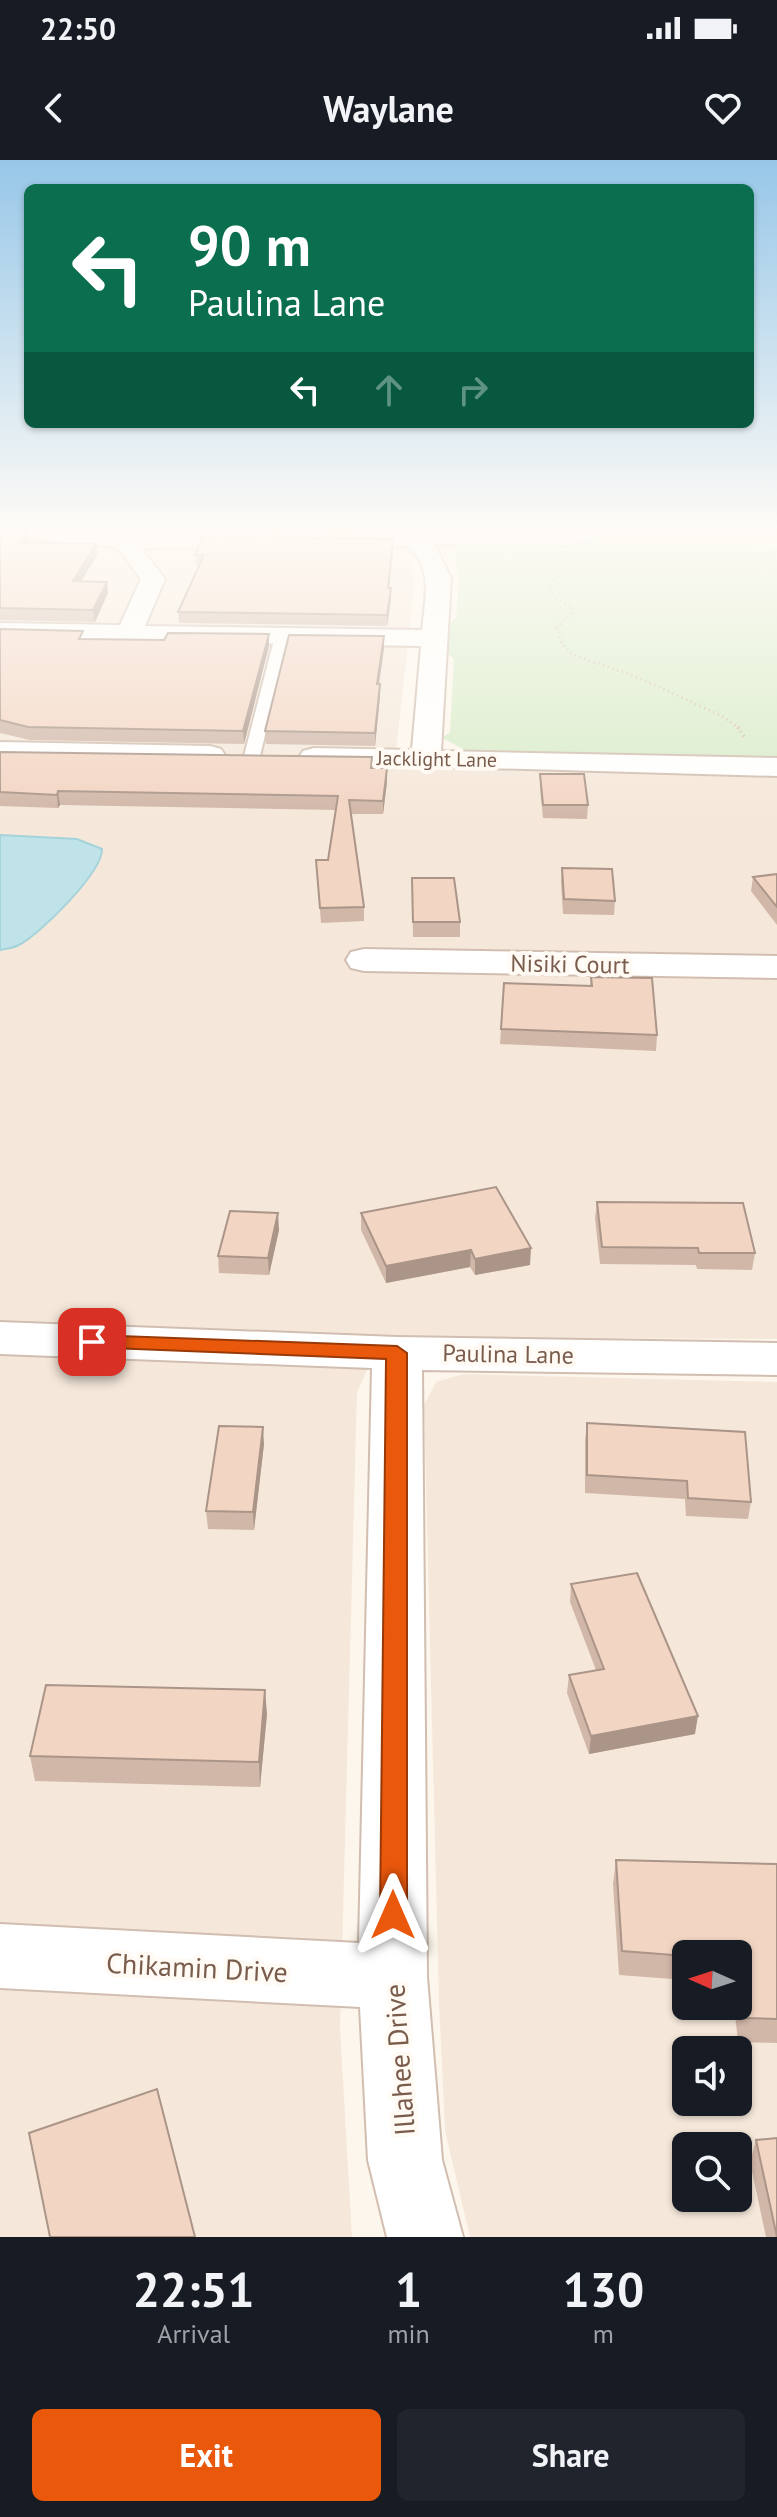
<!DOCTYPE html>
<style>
:root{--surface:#171b24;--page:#20242c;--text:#f1f3f6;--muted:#9ea1a6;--accent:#ea580c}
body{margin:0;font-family:"PT Sans",sans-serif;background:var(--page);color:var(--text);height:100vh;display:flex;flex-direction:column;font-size:30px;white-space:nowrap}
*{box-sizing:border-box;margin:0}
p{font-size:26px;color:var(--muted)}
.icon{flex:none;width:44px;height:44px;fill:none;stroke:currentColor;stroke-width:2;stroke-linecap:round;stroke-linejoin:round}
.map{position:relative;height:2077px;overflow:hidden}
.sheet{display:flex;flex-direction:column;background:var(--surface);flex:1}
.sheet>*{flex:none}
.banner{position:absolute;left:24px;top:24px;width:730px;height:244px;border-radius:12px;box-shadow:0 2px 6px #0004;background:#0b6e4f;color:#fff;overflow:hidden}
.needle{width:52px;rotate:273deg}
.tools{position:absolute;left:672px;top:1780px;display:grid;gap:16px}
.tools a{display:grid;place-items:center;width:80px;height:80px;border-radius:12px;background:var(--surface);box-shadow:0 2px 6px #0004;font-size:40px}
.pin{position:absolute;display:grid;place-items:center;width:68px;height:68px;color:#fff;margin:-34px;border-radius:16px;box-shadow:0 4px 12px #0006}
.me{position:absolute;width:88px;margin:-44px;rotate:0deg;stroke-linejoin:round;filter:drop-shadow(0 0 6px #0008)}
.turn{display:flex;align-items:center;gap:28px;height:168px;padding:0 32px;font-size:36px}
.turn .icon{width:104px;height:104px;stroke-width:2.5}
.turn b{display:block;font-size:56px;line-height:68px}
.lanes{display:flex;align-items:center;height:76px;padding:0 32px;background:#0003;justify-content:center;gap:40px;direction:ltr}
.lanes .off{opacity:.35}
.eta{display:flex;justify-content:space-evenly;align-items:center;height:136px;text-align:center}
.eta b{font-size:48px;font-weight:700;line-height:56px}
.action{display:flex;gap:16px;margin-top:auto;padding:16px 32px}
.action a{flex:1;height:92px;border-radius:12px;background:var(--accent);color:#fff;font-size:32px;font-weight:700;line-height:92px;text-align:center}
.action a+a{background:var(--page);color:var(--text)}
.status{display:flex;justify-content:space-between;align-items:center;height:56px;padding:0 40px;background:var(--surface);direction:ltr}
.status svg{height:22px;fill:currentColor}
header{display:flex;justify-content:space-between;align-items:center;height:104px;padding:0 32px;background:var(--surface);font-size:36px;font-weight:700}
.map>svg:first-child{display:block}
.residential{fill:#f5e8da;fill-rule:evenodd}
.green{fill:#d8ecc9}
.water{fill:#bfe3e8;stroke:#a5d3da;stroke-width:2}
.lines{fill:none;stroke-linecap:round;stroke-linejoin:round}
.service-casing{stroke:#d1beb0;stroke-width:4}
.minor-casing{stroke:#d1beb0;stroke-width:4}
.path-far1{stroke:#d9b8a5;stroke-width:3;stroke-dasharray:1 4;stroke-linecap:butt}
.path{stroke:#d9b8a5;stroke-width:4;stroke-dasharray:1 4;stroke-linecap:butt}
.service{fill:#fff;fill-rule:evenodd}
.minor{fill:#fff;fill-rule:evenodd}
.wall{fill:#d1b7a8}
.shaded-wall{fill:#aa9588}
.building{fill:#f3d5c3;stroke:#aa9588;stroke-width:2}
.route{fill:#ea580c;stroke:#983908;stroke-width:2}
.labels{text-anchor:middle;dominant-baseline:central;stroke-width:8;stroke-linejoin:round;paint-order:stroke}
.far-street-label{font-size:20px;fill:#7a5c4d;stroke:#fffaf3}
.street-label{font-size:24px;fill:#7a5c4d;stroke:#fffaf3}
.near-street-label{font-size:28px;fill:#7a5c4d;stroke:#fffaf3}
</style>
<div class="status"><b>22:50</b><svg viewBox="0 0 49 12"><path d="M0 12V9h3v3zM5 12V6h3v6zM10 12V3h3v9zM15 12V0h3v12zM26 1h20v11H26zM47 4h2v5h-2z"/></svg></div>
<header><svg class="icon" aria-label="back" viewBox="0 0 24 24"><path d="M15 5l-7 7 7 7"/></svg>Waylane<svg class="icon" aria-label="heart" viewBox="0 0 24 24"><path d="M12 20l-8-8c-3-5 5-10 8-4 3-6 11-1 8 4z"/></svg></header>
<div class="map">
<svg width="777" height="2077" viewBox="0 0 777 2077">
<rect width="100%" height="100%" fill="#fdf6ec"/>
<g class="residential">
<polygon points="0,370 538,370 561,382 455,395 407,396 415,421 394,608 777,616 777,1179 381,1177 357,1233 340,1867 352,2077 0,2077"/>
<path d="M463,1214L777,1222V2077H470L445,1971L439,1843L424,1245L436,1222ZM686,1794H738V1846H686ZM686,1890H738V1942H686ZM686,1986H738V2038H686Z"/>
</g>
<polygon class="green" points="476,381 777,386 777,597 471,593 442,578 450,572 454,499 447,493 450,463 456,458 459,423 453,386"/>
<path class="water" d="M0,675L77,679L102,689C103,712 39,775 19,785C13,788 6,789 0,790Z"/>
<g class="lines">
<g class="service-casing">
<g id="service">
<polygon points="248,370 261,370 268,379 258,382"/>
<polygon points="282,472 289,476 260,596 258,599 246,599 244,596 275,476"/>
</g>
</g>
<g class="minor-casing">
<g id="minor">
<path d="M0,370L271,374L275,379L271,384L263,386L141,388L165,419L145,466L422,470C425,439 434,407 407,386L331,389L323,387L319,382L323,377L391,372L390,370H600L597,378L572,385L434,384L451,418L441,591L777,598V616L303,603L299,597L303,591L314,588L412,590L421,486L0,479V463L120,465L141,419L117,387L10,377L2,375Z"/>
<polygon points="0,582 210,586 221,589 225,595 221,601 210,604 0,600"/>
<polygon points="364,789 777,796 777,818 364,811 351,808 346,800 351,792"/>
<polygon points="0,1162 397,1177 777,1183 777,1215 422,1210 427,1817 442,2000 463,2077 387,2077 368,2000 360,1847 0,1828 0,1764 359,1783 372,1208 0,1194"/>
</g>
</g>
<polyline class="path-far1" points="556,407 559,414 547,432 572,447 573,451 557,468 562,484 571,494 639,518 722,556 740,569"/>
<polyline class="path" points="738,567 744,577"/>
<use href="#service" class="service"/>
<use href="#minor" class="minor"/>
</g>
<g class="wall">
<polygon points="0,370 28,371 28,383 96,384 97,395 81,422 107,422 108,433 95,462 0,460"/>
<polygon points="264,370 388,370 362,372"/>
<polygon points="393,379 389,428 391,440 387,466 179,463 178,452 199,406 196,406 195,395"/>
<polygon points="0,469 84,479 269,486 244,584 30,580 0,573"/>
<polygon points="384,488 379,524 380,524 380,536 375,586 266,584 265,571"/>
<polygon points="0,592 372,608 387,622 383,654 351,654 364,747 364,761 321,763 316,700 328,700 336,650 60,645 58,648 0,646"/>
<polygon points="540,614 588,645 587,659 543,658 540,627"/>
<polygon points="562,708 615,741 614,755 563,754 561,722"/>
<polygon points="777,714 777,765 751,731 753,717"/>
<polygon points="412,718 460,762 460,777 413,777"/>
<polygon points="591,817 657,875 656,891 500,884 501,869 590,826"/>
<polygon points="597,1042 755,1093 752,1110 697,1109 696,1105 600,1104 595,1058"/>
<polygon points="361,1053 530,1105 475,1115 470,1107 386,1123 361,1070"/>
<polygon points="279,1070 269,1115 219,1113 218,1096"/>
<polygon points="587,1263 751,1342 748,1359 686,1356 685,1339 585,1333 585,1280"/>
<polygon points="264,1284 254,1370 208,1369 206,1351"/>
<polygon points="571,1424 695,1574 589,1594 567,1533 569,1515 596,1510 570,1442"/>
<polygon points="267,1554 260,1627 35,1621 30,1596"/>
<polygon points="616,1700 777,1704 777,1883 738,1882 734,1846 738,1846 738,1794 686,1794 686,1820 619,1815 613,1724"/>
<polygon points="756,1980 777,2077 766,2077 750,2002"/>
</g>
<g class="shaded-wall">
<polygon points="362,370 388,370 362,372"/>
<polygon points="28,371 29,382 21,394 19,382"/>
<polygon points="393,379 393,390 388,440 388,428"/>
<polygon points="96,384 97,395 74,433 73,421"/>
<polygon points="107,422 108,433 95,462 93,450"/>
<polygon points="391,428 391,440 387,466 387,455"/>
<polygon points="269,474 269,486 244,584 243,571"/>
<polygon points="384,476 384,488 377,536 377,524"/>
<polygon points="380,524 380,536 375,586 375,573"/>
<polygon points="387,608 387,622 383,654 383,641"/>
<polygon points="58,631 60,645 58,648 57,635"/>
<polygon points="278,1053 279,1070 269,1115 268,1098"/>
<polygon points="531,1088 530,1105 475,1115 475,1099"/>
<polygon points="471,1090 470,1107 386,1123 386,1106"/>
<polygon points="263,1267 264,1284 254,1370 253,1352"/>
<polygon points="265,1530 267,1554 260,1627 259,1602"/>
<polygon points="698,1556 695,1574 589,1594 591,1576"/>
</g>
<g class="building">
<polygon points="0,370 28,371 19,382 96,384 73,421 107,422 93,450 0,448"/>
<polygon points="202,377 393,379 388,428 391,428 387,455 178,452 204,395 195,395"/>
<polygon points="0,469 83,471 79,479 164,480 168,473 269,474 243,571 28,567 0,560"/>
<polygon points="289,475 384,476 377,524 380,524 375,573 265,571"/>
<polygon points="0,592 372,597 371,608 387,608 383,641 349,640 364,747 320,748 316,700 328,700 338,636 58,631 57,635 0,632"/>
<polygon points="540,614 584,614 588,645 543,645"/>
<polygon points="562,708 612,709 615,741 564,739"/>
<polygon points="777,714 777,747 753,717"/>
<polygon points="412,718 454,718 460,762 413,762"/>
<polygon points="591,817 652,818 657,875 501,869 504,823 592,826"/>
<polygon points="496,1027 531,1088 475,1099 471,1090 386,1106 361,1053"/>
<polygon points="597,1042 743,1043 755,1093 699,1093 698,1088 602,1087"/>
<polygon points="230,1051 278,1053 268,1098 218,1096"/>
<polygon points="587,1263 745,1272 751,1342 688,1338 687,1321 587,1315"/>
<polygon points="219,1266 263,1267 253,1352 206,1351"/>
<polygon points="637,1413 698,1556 591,1576 569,1515 604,1509 571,1424"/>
<polygon points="46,1525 265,1530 259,1602 30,1596"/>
<polygon points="616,1700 777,1704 777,1859 743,1858 738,1815 738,1794 686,1794 686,1796 622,1791"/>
<polygon points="157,1929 195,2077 50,2077 29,1973"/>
<polygon points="777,1978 777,2077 756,1980"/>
</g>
<linearGradient id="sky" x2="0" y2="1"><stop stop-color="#97c7e8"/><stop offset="0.56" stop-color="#fefbf6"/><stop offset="1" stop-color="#fefbf6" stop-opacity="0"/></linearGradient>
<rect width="777" height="660" fill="url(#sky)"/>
<polygon class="route" points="92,1175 397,1186 407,1193 407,1755 403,1764 393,1767 384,1764 380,1755 386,1199 85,1187 82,1182 85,1177"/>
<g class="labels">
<g class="far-street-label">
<text transform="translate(437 599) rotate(1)">Jacklight Lane</text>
</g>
<g class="street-label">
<text transform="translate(570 804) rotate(1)">Nisiki Court</text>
<text transform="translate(508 1194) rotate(1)">Paulina Lane</text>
</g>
<g class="near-street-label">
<text transform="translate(197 1807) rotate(3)">Chikamin Drive</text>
<text transform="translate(399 1900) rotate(-94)">Illahee Drive</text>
</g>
</g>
</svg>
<div class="tools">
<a><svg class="needle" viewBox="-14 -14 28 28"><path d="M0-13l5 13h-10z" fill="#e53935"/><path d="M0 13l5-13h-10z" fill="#9ea1a6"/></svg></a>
<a><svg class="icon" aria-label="sound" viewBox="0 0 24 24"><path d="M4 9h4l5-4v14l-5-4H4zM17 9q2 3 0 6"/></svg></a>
<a><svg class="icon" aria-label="search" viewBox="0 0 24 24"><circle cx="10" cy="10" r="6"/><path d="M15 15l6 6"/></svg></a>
</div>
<div class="pin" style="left:92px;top:1182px;background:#d93025"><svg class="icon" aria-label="arrive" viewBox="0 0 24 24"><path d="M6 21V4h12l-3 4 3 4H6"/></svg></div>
<svg class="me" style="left:393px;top:1755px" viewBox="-20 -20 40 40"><path d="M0-17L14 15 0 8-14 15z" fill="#ea580c" stroke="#fff" stroke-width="4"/></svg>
<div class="banner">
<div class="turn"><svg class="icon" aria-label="left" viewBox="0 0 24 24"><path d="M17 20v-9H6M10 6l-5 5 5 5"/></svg><div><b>90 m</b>Paulina Lane</div></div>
<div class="lanes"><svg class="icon" aria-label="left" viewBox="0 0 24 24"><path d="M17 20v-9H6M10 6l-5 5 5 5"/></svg><svg class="icon off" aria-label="ahead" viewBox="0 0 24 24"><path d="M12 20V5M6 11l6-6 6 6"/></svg><svg class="icon off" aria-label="right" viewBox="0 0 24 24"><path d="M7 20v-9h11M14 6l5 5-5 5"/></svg></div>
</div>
</div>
<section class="sheet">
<div class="eta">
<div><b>22:51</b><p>Arrival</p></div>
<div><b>1</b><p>min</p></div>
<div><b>130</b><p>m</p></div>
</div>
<div class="action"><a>Exit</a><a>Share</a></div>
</section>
